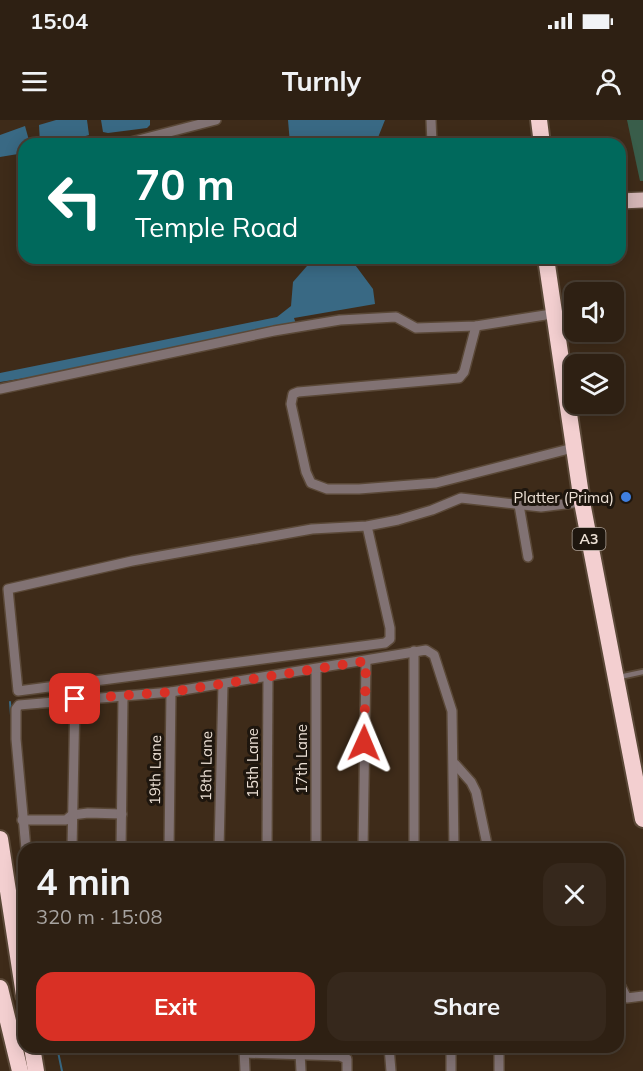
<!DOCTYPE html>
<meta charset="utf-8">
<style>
:root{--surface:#2e2013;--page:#36281c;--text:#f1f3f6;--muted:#a7a3a0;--line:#493e33;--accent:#d93025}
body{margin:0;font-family:Mulish,sans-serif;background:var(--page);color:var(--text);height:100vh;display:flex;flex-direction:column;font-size:22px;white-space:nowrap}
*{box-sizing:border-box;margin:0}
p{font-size:20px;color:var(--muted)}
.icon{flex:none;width:33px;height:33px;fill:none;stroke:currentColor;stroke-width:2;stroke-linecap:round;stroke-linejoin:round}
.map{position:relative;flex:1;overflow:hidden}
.sheet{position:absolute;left:18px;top:723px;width:606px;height:210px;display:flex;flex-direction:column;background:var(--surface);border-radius:18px;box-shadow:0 3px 15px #0003,0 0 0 2px var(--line)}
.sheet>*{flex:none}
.guide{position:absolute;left:18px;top:18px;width:608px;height:126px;border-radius:18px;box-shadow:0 3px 15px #0003,0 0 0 2px var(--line);background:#00695c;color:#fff;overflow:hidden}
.buttons{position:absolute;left:564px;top:162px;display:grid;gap:12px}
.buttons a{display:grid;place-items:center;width:60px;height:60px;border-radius:12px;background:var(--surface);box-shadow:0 3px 15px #0003,0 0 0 2px var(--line);font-size:30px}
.pin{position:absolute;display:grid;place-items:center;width:51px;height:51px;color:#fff;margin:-26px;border-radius:12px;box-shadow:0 3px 9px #0006}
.me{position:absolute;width:66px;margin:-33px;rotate:1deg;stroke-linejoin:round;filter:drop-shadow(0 0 4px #0008)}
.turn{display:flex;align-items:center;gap:21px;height:126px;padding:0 18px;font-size:27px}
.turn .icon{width:78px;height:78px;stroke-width:2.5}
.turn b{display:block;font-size:42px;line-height:51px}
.round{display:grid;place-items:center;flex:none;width:63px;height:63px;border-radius:18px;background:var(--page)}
.overview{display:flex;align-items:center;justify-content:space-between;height:102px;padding:0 18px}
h1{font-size:36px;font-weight:700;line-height:45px}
.cta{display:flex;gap:12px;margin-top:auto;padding:12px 18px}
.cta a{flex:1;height:69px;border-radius:18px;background:var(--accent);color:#fff;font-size:24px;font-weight:700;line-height:69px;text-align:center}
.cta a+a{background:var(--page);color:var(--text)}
.status{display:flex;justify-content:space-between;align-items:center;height:42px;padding:0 30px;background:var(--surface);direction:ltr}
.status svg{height:16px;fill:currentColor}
header{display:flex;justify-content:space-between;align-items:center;height:78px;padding:0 18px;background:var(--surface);font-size:27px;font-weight:700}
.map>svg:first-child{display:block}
.green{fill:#395d4a}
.water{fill:#396984}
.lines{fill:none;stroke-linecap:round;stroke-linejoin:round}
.stream{stroke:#396984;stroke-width:2}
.lane-casing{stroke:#5a4837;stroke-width:8}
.street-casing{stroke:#5a4837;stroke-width:12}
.primary-casing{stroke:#5a4837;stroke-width:18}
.highway-casing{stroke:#5a4837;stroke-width:20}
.lane{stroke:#817273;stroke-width:4.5}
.street{stroke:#817273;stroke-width:9}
.primary{stroke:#d3b5b5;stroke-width:15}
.highway{stroke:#f3cfd0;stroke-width:16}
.route{stroke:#d93025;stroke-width:10;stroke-dasharray:0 18}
.shop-dot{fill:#3f7fe0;stroke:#1e160e;stroke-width:2}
.labels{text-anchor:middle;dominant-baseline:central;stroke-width:6;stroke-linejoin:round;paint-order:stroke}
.shield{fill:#1e160e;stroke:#aea399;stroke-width:1.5}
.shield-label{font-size:14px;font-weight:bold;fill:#ece0d5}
.poi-label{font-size:15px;fill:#ece0d5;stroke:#1e160e;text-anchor:end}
.street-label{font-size:15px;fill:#ece0d5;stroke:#1e160e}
</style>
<div class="status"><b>15:04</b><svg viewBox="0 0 49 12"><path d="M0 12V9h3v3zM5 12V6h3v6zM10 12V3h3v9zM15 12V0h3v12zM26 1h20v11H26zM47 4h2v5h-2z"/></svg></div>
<header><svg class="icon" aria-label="menu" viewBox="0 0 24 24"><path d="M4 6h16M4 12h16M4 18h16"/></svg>Turnly<svg class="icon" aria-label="person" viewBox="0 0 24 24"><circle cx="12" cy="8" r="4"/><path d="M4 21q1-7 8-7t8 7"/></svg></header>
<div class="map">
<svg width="643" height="951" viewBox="0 0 643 951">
<rect width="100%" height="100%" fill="#3e2b19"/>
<polygon class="green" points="627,0 643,0 643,61 640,61"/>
<g class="water">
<polygon points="56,0 87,0 89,15 58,24 40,24 39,5"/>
<polygon points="101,0 150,0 150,5 147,8 108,13 103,12"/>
<polygon points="288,0 385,0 377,20 360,24 290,24"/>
<polygon points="25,6 30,24 24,24 24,33 0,37 0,15"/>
<polygon points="314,138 350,138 373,169 375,184 294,198 296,204 70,251 0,262 0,253 277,197 291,186 293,162"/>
</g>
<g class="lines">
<g class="stream">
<polyline points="10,582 12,609"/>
<polyline points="57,927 62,951"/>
</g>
<g class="lane-casing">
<polyline id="lane" points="624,556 643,552"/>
</g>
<g class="street-casing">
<g id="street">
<polyline points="431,0 432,24"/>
<polyline points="123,24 216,0"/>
<polyline points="476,206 464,252 459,258 298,272 293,274 291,284 306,352 311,363 327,369 359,369 436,363 573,328"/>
<polyline points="0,269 274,211 340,200 396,197 416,208 476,206 558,193"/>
<polyline points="519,385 528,437"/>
<polyline points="367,406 390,508 390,519 385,523 18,571 8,469 132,441 312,409 367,406 398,400 432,390 461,378 541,387 582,382"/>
<polyline points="316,549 316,729"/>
<polyline points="455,644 471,662 476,672 488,729"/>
<polyline points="22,700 66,700 72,695 88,693 122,694"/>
<polyline points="26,729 16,619 16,589 19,585 171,572 426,530 434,535 452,591 454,729"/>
<polyline points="72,729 75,579"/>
<polyline points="121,729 123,577"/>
<polyline points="169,729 171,572"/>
<polyline points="219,729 223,564"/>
<polyline points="267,729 268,557"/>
<polyline points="363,729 366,541"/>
<polyline points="414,729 414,531"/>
<polyline points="618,861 627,878 643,876"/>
<polyline points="389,927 391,951"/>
<polyline points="244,929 245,951"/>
<polyline points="244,933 340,936 347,939 347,951"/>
<polyline points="300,933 301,951"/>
<polyline points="451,951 451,927"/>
<polyline points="499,951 499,927"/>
</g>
</g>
<g class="primary-casing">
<polyline id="primary" points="620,81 643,80"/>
</g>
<g class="highway-casing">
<g id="highway">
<polyline points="539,0 542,24"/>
<polyline points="546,138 582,382 643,699"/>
<polyline points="0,719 24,875"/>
<polyline points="0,868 20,951"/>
<polyline points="32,927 36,951"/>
</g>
</g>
<use href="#lane" class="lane"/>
<use href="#street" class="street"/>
<use href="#primary" class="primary"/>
<use href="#highway" class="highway"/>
</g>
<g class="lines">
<polyline class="route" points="75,579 171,572 366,541 364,623"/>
</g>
<circle class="shop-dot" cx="626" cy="377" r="6"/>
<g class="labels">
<rect class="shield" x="572.5" y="408" width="33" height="22" rx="4.5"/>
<g class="shield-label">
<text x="589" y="419">A3</text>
</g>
<g class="poi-label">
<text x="614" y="377">Platter (Prima)</text>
</g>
<g class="street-label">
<text transform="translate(301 639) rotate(-90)">17th Lane</text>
<text transform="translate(252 643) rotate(-90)">15th Lane</text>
<text transform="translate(206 646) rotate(-89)">18th Lane</text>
<text transform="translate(155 650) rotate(-89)">19th Lane</text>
</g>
</g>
</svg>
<div class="buttons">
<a><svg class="icon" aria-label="sound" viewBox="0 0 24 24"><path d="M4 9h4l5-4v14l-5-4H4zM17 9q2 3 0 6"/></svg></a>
<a><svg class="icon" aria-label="layers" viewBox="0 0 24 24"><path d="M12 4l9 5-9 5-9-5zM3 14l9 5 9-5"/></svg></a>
</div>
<div class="pin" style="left:75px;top:579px;background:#d93025"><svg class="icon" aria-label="arrive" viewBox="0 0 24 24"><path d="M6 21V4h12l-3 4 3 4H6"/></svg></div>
<svg class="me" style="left:364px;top:623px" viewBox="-20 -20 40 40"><path d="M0-17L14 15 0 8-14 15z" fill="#d93025" stroke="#fff" stroke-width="4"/></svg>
<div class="guide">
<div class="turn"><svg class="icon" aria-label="left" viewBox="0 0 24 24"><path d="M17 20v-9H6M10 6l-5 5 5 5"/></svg><div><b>70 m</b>Temple Road</div></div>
</div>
<section class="sheet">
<div class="overview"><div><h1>4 min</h1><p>320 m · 15:08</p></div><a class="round"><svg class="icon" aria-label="close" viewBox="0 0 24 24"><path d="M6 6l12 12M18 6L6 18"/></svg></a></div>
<div class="cta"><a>Exit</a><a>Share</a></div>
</section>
</div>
